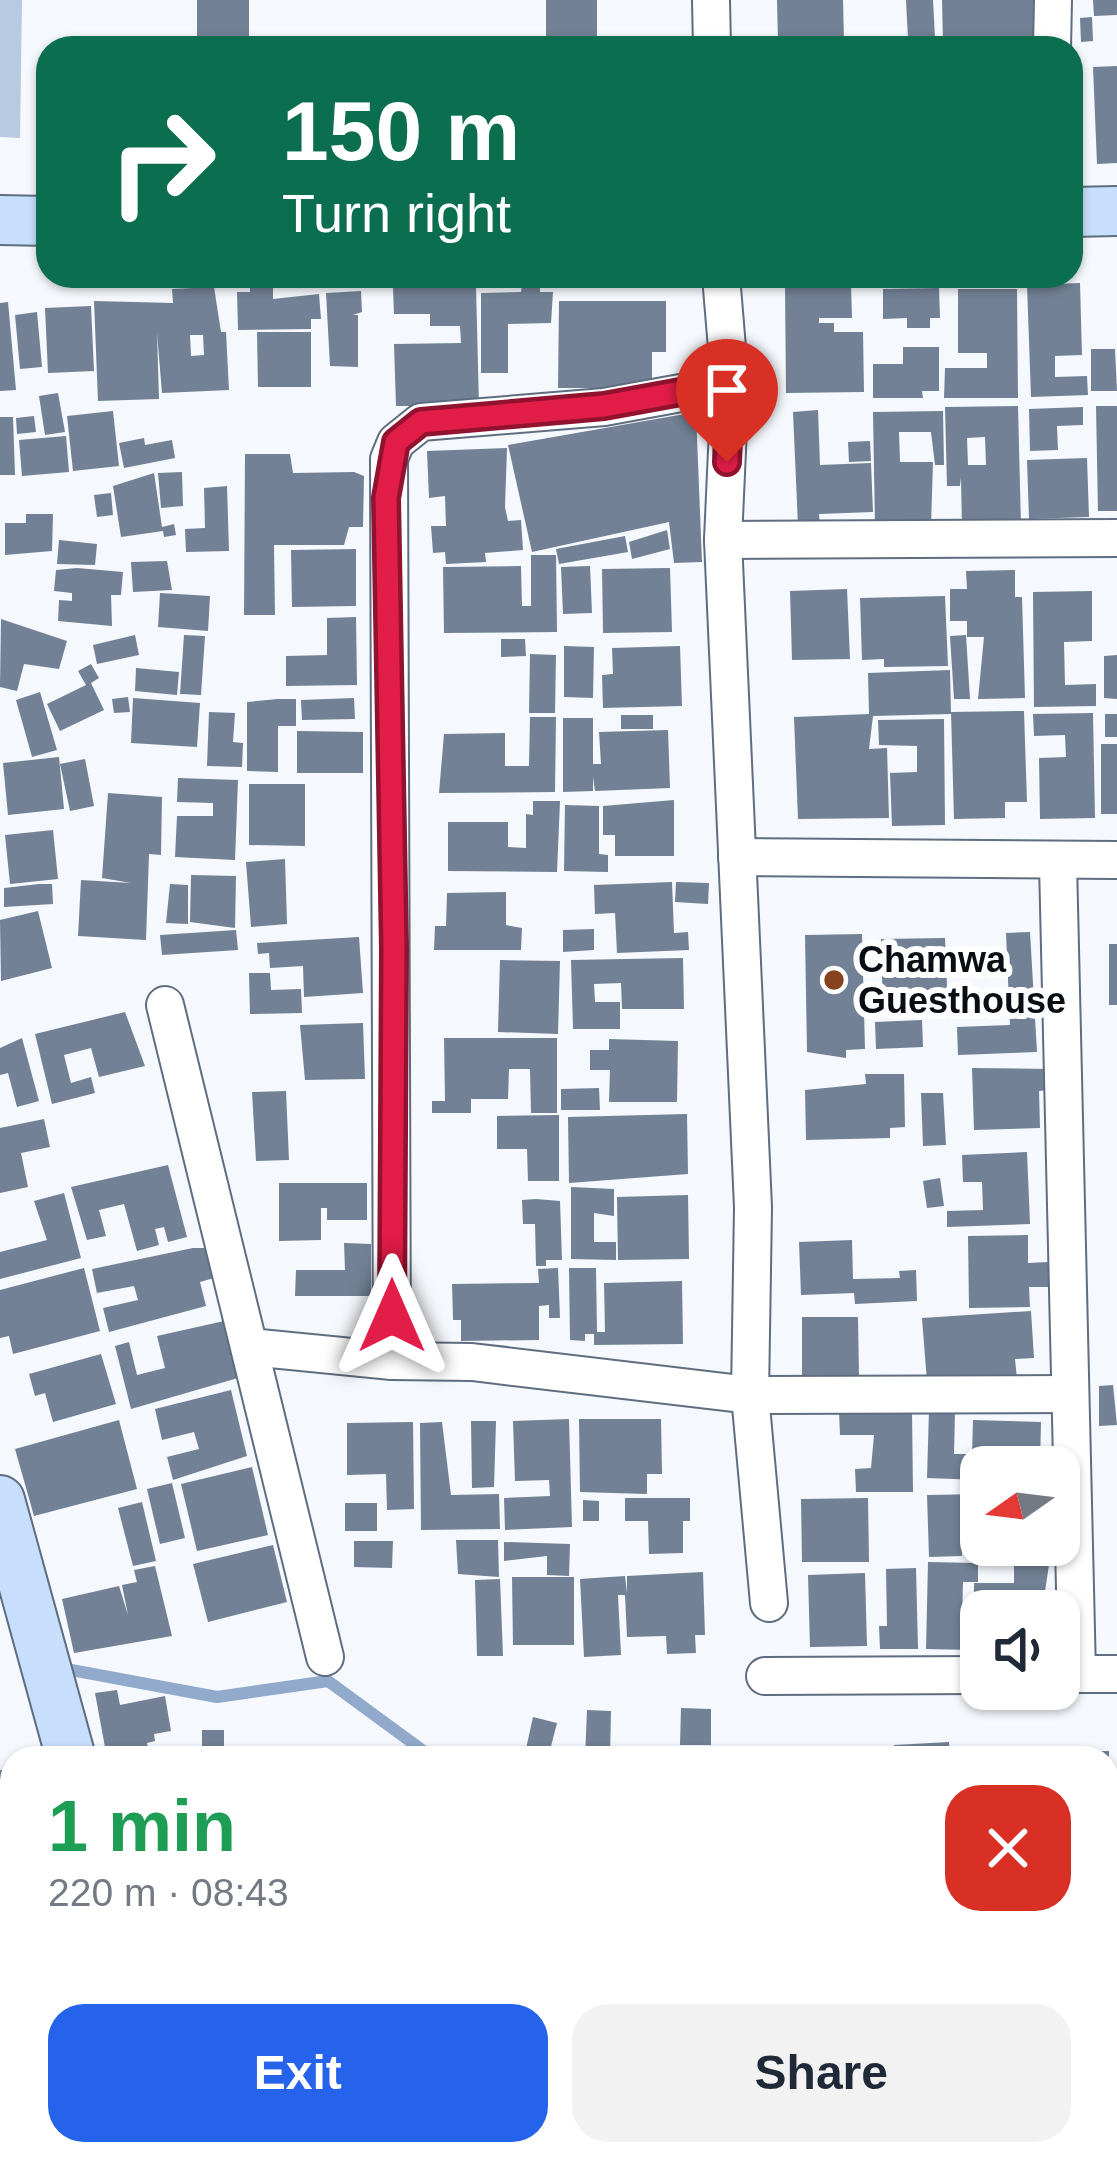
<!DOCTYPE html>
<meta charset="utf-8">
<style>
:root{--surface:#fff;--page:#f2f2f3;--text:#1f2937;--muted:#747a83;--accent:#2563eb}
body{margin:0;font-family:Arial,sans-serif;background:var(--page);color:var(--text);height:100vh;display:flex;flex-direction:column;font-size:45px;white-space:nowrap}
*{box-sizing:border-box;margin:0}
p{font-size:39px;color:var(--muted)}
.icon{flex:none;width:66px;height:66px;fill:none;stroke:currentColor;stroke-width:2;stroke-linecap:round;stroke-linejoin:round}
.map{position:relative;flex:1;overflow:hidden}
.details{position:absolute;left:0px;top:1746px;width:1119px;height:420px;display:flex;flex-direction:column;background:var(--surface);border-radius:36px 36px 0 0;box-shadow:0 3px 9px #0004}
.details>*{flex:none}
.top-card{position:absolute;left:36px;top:36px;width:1047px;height:252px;border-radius:36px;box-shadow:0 3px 9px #0004;background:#0b6e4f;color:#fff;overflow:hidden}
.needle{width:78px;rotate:256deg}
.controls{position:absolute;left:960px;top:1446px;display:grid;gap:24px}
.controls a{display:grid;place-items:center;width:120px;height:120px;border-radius:24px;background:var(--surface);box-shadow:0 3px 9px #0004;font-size:60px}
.pin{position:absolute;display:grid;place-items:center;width:102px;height:102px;color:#fff;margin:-123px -51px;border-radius:50% 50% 50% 0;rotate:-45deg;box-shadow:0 0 12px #0007}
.pin .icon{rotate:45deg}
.me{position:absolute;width:132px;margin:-66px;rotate:0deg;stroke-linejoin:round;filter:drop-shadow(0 0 9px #0008)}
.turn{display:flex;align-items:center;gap:42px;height:252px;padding:0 48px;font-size:54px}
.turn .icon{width:156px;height:156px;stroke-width:2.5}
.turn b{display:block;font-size:84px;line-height:102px}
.round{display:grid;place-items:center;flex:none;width:126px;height:126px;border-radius:36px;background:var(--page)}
.summary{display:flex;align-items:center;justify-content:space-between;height:204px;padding:0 48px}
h1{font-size:72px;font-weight:600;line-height:90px;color:#1e9e55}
.primary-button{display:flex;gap:24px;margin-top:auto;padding:24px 48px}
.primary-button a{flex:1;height:138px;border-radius:36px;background:var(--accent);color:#fff;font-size:48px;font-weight:600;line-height:138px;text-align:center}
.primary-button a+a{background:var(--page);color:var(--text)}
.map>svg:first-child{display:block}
.green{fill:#b8cae2}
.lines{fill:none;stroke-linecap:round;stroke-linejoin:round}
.stream{stroke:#91aacc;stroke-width:12}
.building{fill:#728195;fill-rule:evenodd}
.street-casing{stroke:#5e6d80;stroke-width:40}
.secondary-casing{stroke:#5e6d80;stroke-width:52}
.street{stroke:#fff;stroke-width:36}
.secondary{stroke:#c7dffd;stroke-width:48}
.route-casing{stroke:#92132f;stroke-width:30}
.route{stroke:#e11d48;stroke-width:21}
.poi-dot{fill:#88421e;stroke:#fff;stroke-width:4.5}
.labels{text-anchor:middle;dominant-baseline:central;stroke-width:12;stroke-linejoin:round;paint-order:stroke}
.poi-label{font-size:36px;font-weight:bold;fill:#090e15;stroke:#fff;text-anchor:start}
</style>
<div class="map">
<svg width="1117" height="2166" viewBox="0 0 1117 2166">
<rect width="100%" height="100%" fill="#f5f8fc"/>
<polygon class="green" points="0,0 22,0 20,138 0,137"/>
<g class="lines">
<g class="stream">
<polyline points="55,1667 217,1697 328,1681 433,1758"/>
<polyline points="1107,2077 1117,2083"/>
</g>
</g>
<g class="building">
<rect x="197" y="0" width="52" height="48"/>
<rect x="546" y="0" width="51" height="48"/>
<polygon points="777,0 843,0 844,41 778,42"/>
<polygon points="906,0 933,0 935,38 908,39"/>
<polygon points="942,0 1033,0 1033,44 943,45"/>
<polygon points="1093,0 1117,0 1117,15 1094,16"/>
<polygon points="1092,17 1093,41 1081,42 1080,18"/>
<polygon points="1117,66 1117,163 1097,164 1093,67"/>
<polygon points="1080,283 1082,355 1055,356 1055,377 1087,376 1088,395 1031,397 1027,285"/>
<polygon points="851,284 852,318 819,318 819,323 834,323 834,332 863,332 864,392 786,393 785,285"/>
<polygon points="250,285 273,285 273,299 319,294 321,319 311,319 311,329 238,330 237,292 250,292"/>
<polygon points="522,285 540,285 540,292 553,292 551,323 508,324 508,373 481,373 481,293 521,292"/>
<polygon points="476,286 479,406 396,406 394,344 461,343 460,326 430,326 430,314 394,314 393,288"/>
<path d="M214,287L221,332H226L229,390L162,393L157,333L159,399L98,401L94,301L173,303L172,289ZM190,335H203L204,355L191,356Z"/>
<polygon points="939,288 940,318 930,318 930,328 907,328 907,318 883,319 883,289"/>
<polygon points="958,289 1017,289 1018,398 944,398 945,368 987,368 987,353 958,353"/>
<polygon points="361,291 362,312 353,315 358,315 358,367 330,366 326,293"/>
<polygon points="559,301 666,301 666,352 652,352 652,388 558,388"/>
<polygon points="8,302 16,390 0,391 0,303"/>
<polygon points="91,306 94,371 48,373 45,308"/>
<polygon points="37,312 42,367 20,369 15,315"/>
<polygon points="257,332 311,332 311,387 258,387"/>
<polygon points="903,347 939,347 939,391 922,391 923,398 873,398 873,364 903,364"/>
<polygon points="1091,349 1115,349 1117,391 1091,391"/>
<polygon points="58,393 65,432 45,435 39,396"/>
<path d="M1018,406L1021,526L962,528L961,477L960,486H947L945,407ZM985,437L986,465H968L967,438Z"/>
<polygon points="1096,406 1117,406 1117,511 1098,511"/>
<polygon points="1083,407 1083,425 1057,426 1058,450 1030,451 1029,409"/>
<polygon points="818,410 820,465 871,463 873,512 819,514 820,525 798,526 793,412"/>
<polygon points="113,411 119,466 73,471 67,416"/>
<polygon points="943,411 944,465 935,465 931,432 899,432 900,462 933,462 931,526 875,526 873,412"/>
<polygon points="696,412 702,562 674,563 669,522 532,552 508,445"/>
<polygon points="34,416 36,432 17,434 16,418"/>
<polygon points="0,417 13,417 15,475 0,475"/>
<polygon points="66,436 69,472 22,476 19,440"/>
<polygon points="144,438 145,445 172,440 175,458 124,468 119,443"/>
<polygon points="870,441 871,461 849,462 848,442"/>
<polygon points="507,448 505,507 508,521 521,520 523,550 485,553 486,562 446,564 445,552 433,553 431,526 446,526 445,496 429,498 427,451"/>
<polygon points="245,454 290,454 293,473 354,472 364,476 363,527 349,527 344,545 274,545 275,615 244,615"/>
<polygon points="1087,458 1089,517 1029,519 1027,460"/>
<polygon points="182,472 183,506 161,508 158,473"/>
<polygon points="154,473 162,527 174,524 176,535 164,537 163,531 121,537 113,486"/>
<polygon points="227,486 229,551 186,552 185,529 205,528 204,488"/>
<polygon points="111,493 113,515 97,517 94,495"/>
<polygon points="26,514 53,514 52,551 5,555 5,523 26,523"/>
<polygon points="667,530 670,549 632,559 629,542"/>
<polygon points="625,536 628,552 559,564 556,549"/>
<polygon points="59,540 97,544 95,565 57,564"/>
<polygon points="356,549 356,606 292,607 291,550"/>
<polygon points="531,555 556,555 557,632 444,633 443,567 521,566 522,606 531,606"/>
<polygon points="167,561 172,590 133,592 131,562"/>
<polygon points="590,566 592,613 563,614 561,567"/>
<polygon points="77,568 123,572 121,595 111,595 112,626 58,621 59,600 72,601 72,593 54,591 56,570"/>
<polygon points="670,568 672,632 603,633 602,569"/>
<polygon points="1015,570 1015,597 1022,597 1025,698 978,699 984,637 967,637 967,621 950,621 950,589 967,589 966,571"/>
<polygon points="847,589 850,659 792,660 790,591"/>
<polygon points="1092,591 1092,641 1064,642 1065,685 1096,684 1096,706 1034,707 1033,592"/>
<polygon points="160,593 210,596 208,631 158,627"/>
<polygon points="945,596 948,666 884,667 884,659 862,660 860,598"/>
<polygon points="356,617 357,685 286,686 286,656 327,655 327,618"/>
<polygon points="1,619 67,641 59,669 24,664 17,691 0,687"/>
<polygon points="135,635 139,655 97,664 93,645"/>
<polygon points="184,635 205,636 201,695 180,694"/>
<polygon points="966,635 970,699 954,699 950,636"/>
<polygon points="501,639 525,639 526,656 501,657"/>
<polygon points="564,646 594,647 593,698 564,697"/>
<polygon points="680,646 682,706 603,708 602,675 613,674 612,648"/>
<polygon points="530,654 556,655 555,713 529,713"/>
<polygon points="1117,655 1117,699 1104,698 1104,656"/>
<polygon points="91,664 99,678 91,683 104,710 60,731 47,704 86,685 78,671"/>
<polygon points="136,668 179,672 177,695 135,691"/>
<polygon points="950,670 951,714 873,716 869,749 887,748 889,818 798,819 794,717 869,714 868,673"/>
<polygon points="40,692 57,750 32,757 16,700"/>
<polygon points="128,697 130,712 114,713 112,699"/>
<polygon points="133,698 200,703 197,747 131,743"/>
<polygon points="354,698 355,719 302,720 301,700"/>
<polygon points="278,699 296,699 296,726 278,726 278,772 247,771 247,702"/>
<polygon points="1024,711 1027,802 1005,802 1005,818 954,819 951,712"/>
<polygon points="209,712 235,713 233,742 243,743 242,767 207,766"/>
<polygon points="1093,713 1095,818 1040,819 1039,758 1066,757 1065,735 1034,736 1033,714"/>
<rect x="1105" y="714" width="12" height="23"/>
<rect x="621" y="715" width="32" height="14"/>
<polygon points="530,717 556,717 555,792 439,793 444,734 505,733 505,766 529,766"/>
<polygon points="563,718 593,718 593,764 601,764 599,732 668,730 670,788 595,791 593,777 593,791 563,792"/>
<polygon points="944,719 945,825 892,826 890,773 917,772 917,746 879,745 878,720"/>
<polygon points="297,731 363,732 363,773 297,773"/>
<rect x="1101" y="744" width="16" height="70"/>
<polygon points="59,757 64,809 8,815 3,763"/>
<polygon points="85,759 94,806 70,811 60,764"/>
<polygon points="178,778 238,780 235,860 175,857 177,816 213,816 213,803 177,802"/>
<polygon points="249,784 305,784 305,846 249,845"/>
<polygon points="108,793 162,797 161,855 149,854 146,940 78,936 81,880 131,883 102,878"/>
<polygon points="674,800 674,856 615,856 615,835 603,835 603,806"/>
<polygon points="533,801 560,801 557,872 448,871 448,822 508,822 508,847 526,848 526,814 533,815"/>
<polygon points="565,805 599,806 599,854 608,855 608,872 564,871"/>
<polygon points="53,830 58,879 10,884 5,835"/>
<polygon points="285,859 287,924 251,927 246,862"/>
<polygon points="191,875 236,876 235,928 190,922"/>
<polygon points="672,882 674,933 688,932 689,950 617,953 615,913 595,914 594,885"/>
<polygon points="676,882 709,883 708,904 675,902"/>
<polygon points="39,884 52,884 53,904 4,907 4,888"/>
<polygon points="170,884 188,885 188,924 166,923"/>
<polygon points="506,892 506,925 522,928 521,950 434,950 435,926 446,926 447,893"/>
<polygon points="38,911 52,968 1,981 0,920"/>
<polygon points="594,929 594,950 563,952 563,930"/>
<polygon points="236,930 238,950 162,955 160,935"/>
<polygon points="1030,932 1037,1052 958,1055 957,1027 1010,1025 1006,933"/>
<polygon points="862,934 865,1049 846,1050 846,1058 807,1052 805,935"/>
<polygon points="359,937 363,993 304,997 303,966 270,968 269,953 258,954 257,943"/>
<polygon points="945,938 948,1011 883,1013 881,939"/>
<rect x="1109" y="944" width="8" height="61"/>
<polygon points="683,958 684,1009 622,1009 621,983 594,984 595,1002 620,1002 620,1029 573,1029 571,960"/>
<polygon points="500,960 560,961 558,1034 498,1032"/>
<polygon points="249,973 270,973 271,990 301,989 302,1013 250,1014"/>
<polygon points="125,1012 145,1066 99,1077 91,1048 64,1055 71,1083 91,1077 95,1093 52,1104 35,1034"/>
<polygon points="922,1020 923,1047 876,1049 875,1022"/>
<polygon points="363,1023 365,1079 305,1080 300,1025"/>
<polygon points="22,1038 39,1101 17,1107 8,1073 0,1075 0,1048"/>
<polygon points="444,1038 557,1038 557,1113 531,1113 530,1069 509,1069 508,1099 471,1099 471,1113 432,1113 432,1101 445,1101"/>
<polygon points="609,1039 678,1041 677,1102 609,1102 610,1070 590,1070 590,1050 609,1050"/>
<polygon points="972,1068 1048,1069 1049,1090 1039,1091 1040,1128 974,1130"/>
<polygon points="865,1074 904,1074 905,1127 890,1128 890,1138 806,1140 805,1090 866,1084"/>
<polygon points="599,1088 600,1110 561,1110 561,1089"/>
<polygon points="286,1091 289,1160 256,1161 252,1092"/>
<polygon points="921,1093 943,1093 946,1145 923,1146"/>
<polygon points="687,1114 688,1174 569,1183 568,1117"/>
<polygon points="559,1115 559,1181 528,1181 527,1149 497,1149 497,1116"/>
<polygon points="44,1119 50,1147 21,1153 28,1187 0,1193 0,1128"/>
<polygon points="1027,1152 1030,1224 947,1227 947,1211 983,1210 982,1182 963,1182 962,1155"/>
<polygon points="168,1165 187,1237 168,1242 164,1227 155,1229 159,1245 137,1251 124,1204 99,1210 106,1236 87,1240 71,1187"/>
<polygon points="940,1178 944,1206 927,1208 923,1181"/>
<polygon points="279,1183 367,1183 367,1220 327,1220 327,1208 321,1208 321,1240 279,1241"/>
<polygon points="571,1187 614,1189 614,1216 594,1213 594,1242 616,1242 616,1260 571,1259"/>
<polygon points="64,1193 81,1258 0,1279 0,1252 47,1240 34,1201"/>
<polygon points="688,1195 689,1259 618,1260 617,1197"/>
<polygon points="536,1199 560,1201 562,1260 546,1260 546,1266 536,1266 535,1224 523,1224 522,1200"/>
<polygon points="1028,1235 1028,1263 1048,1262 1049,1287 1029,1287 1030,1307 969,1308 968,1236"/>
<polygon points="852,1240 853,1279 900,1278 899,1271 916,1270 917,1301 855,1304 854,1293 801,1295 799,1242"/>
<polygon points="344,1243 371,1244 371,1296 295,1296 296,1270 345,1270"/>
<polygon points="193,1248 208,1248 214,1278 200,1282 206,1306 109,1332 103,1308 138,1300 134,1286 97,1293 92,1269"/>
<polygon points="84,1268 100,1331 13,1354 9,1336 0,1338 0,1290"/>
<polygon points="558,1268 560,1318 549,1318 549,1305 539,1306 539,1340 461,1341 461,1320 453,1320 452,1284 539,1283 538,1269"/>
<polygon points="569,1268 596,1268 597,1332 605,1332 604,1283 682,1281 683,1344 594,1345 594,1334 585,1334 585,1341 570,1340"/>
<polygon points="1031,1311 1034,1358 1015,1359 1017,1379 927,1382 922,1318"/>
<polygon points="802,1317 858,1317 859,1377 802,1377"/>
<polygon points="224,1321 238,1378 131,1409 115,1346 129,1342 137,1375 165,1368 157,1336"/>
<polygon points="101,1354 116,1404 53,1422 45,1393 35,1396 29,1374"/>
<polygon points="1113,1385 1117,1425 1099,1426 1099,1386"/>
<polygon points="231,1390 247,1456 173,1480 167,1457 199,1449 194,1432 162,1440 155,1409"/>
<polygon points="912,1410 913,1492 856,1492 855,1469 871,1468 874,1435 840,1435 839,1411"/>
<polygon points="929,1410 955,1411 954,1454 972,1454 973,1420 1041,1422 1040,1467 981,1467 981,1480 927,1478"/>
<polygon points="569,1419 572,1527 505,1530 504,1498 550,1496 549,1480 515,1481 513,1421"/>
<polygon points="579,1419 661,1419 662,1474 647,1474 647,1494 580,1492"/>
<polygon points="119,1420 137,1489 34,1516 15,1449"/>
<polygon points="471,1421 496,1421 494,1487 472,1488"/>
<polygon points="413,1422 414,1509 387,1510 386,1474 347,1475 347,1423"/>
<polygon points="442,1422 451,1495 499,1494 500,1529 421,1530 420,1423"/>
<polygon points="252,1467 268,1535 197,1551 181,1484"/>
<polygon points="172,1483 185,1538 160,1544 147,1489"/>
<polygon points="981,1494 981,1544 968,1544 967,1518 961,1518 962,1556 929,1557 927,1495"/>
<polygon points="625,1498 690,1498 690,1521 683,1521 683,1553 649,1554 648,1521 625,1521"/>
<polygon points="868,1498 869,1562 802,1562 801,1499"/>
<polygon points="583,1500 599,1501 599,1521 583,1521"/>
<polygon points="142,1502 156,1561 133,1566 118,1508"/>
<rect x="345" y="1503" width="32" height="28"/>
<polygon points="456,1540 498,1540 499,1577 458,1574"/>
<polygon points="354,1541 393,1541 392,1568 354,1567"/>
<polygon points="504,1542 570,1544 569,1576 547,1575 547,1556 504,1561"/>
<polygon points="273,1545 287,1602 208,1622 193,1564"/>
<polygon points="928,1562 978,1563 978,1582 963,1582 962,1621 974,1622 974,1583 1014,1583 1014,1565 1049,1565 1042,1611 981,1611 981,1642 975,1642 973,1630 973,1650 926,1649"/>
<polygon points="155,1566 172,1636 74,1653 62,1599 119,1586 128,1615 122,1585 137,1582 134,1570"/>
<polygon points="916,1568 918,1649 880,1649 879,1626 887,1626 886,1569"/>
<polygon points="703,1572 705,1635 695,1635 696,1653 667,1654 666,1636 627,1637 625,1595 618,1595 621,1655 584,1657 580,1579 625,1576 627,1593 627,1576"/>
<polygon points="865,1573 867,1646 810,1647 808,1575"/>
<polygon points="512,1577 574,1577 574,1645 513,1645"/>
<polygon points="500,1579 503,1656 477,1656 475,1580"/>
<polygon points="117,1690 120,1705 165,1696 171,1731 154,1734 155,1741 147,1743 149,1754 107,1758 95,1693"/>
<polygon points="681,1708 711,1709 711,1745 680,1745"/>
<polygon points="587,1710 611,1711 610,1758 585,1758"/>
<polygon points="533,1717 557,1723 548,1758 524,1758"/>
<rect x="202" y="1730" width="22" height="23"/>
<polygon points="949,1742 950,1758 895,1758 894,1745"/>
<polygon points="474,1748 510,1756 510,1758 471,1758"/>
<polygon points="1109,1751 1109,1758 1045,1758 1045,1752"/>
<polygon points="0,1770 10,1770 12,1822 0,1822"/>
<rect x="0" y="1839" width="12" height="20"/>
<polygon points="12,1870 10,1899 0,1899 0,1871"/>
<rect x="1107" y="1874" width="10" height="28"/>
<polygon points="12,1910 12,1986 0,1989 0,1913"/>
<rect x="16" y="2154" width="21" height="12"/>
<polygon points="121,2154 154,2154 157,2166 124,2166"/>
<polygon points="494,2154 563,2154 551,2166 481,2166"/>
<polygon points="791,2154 854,2154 857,2166 794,2166"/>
<polygon points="881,2154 906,2154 909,2166 883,2166"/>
<polygon points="917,2154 941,2154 943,2165 919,2166"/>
<polygon points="970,2154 994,2154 992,2166 969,2166"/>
<polygon points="1022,2154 1061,2154 1062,2166 1023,2166"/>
</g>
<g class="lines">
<g class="street-casing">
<g id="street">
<polyline points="711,0 712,48"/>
<polyline points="1052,48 1053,0"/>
<polyline points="721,276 730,384 723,540 753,1207 750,1395 769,1603"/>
<polyline points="723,540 1117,538"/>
<polyline points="737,857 1117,860"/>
<polyline points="1058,863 1077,1674"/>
<polyline points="165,1005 325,1657"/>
<polyline points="250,1347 392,1361 472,1362 750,1395 1068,1394"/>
<polyline points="392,1361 389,459 396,442 421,422 604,407 730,384"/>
<polyline points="1059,1674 1117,1674"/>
<polyline points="765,1676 981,1675"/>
<polyline points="0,2020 12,2015"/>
</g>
</g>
<g class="secondary-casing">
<g id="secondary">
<polyline points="1071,212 1117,211"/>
<polyline points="0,220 48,221"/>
<polyline points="0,1500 71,1758"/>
<polyline points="184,2154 187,2166"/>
</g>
</g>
<use href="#street" class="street"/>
<use href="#secondary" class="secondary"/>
</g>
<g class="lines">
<g class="route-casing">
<polyline id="route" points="392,1316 394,949 386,498 396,442 421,422 604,406 730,383 727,462"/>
</g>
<use href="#route" class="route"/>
</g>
<circle class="poi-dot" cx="834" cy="980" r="12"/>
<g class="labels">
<g class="poi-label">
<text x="858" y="959">Chamwa<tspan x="858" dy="41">Guesthouse</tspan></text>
</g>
</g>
</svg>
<div class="controls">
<a><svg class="needle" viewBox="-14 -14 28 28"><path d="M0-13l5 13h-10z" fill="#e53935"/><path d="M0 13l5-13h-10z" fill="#747a83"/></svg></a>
<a><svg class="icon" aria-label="sound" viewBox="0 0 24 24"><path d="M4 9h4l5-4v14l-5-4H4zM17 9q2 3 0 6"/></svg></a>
</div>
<div class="pin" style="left:727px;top:462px;background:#d93025"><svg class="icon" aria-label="arrive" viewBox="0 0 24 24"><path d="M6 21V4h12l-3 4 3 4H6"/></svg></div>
<svg class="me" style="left:392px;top:1316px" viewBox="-20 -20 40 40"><path d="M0-17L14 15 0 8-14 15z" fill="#e11d48" stroke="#fff" stroke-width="4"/></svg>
<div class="top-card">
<div class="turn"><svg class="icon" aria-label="right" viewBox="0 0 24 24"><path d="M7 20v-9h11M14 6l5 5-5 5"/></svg><div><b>150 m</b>Turn right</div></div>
</div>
<section class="details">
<div class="summary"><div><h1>1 min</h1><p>220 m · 08:43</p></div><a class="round" style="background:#d93025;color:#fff"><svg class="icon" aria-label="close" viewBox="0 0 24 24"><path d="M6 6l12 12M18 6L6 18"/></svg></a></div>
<div class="primary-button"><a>Exit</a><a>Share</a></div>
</section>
</div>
